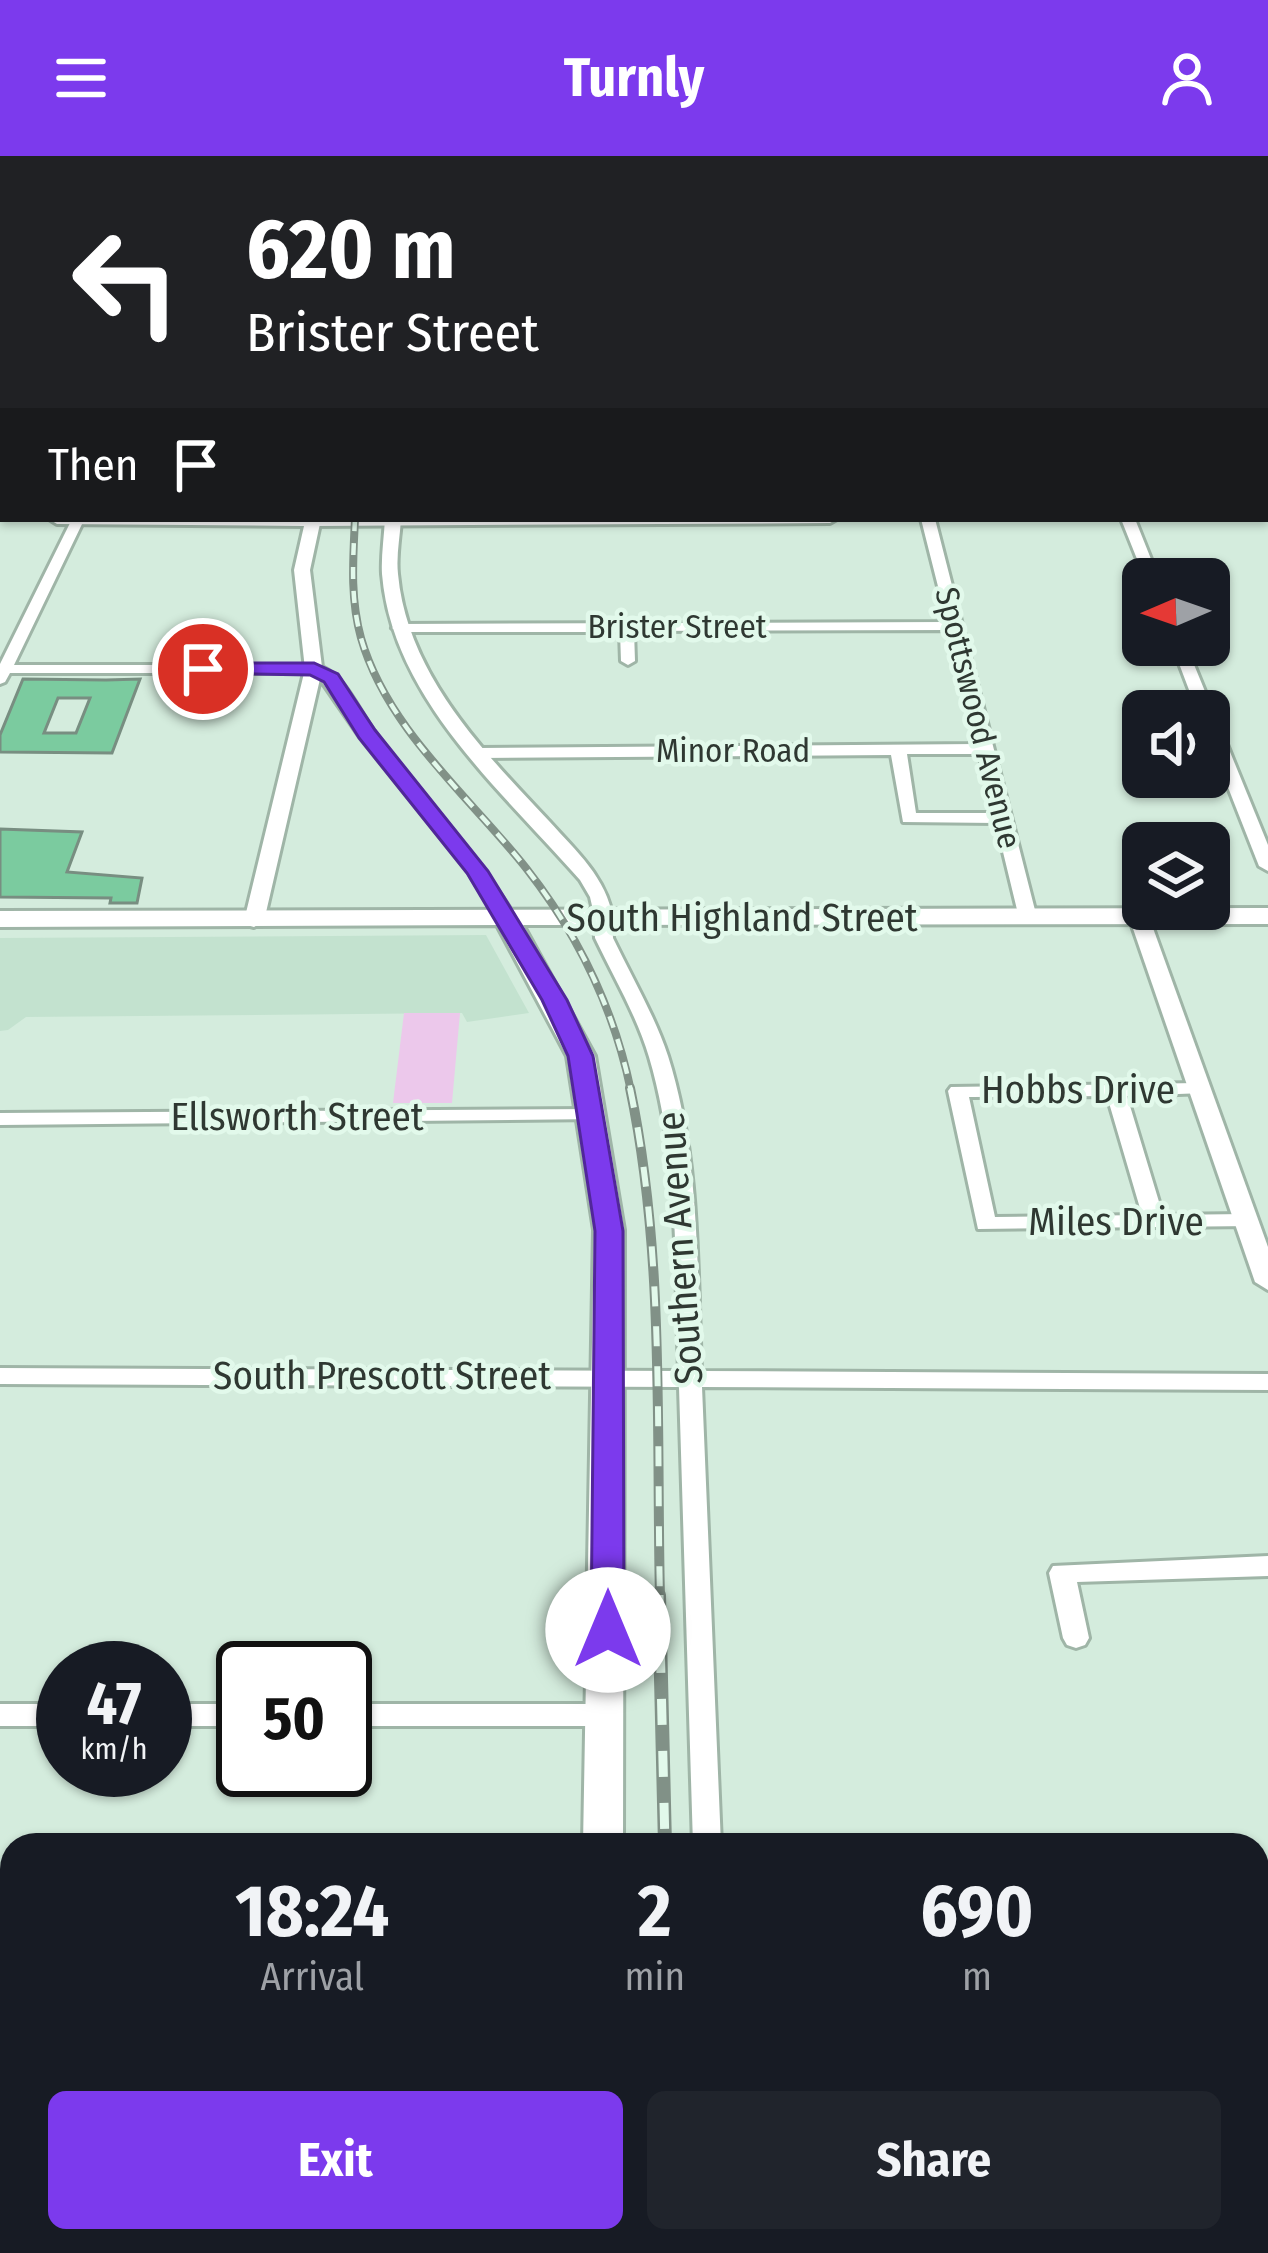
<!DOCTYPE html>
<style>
:root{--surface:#171b24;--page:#20242c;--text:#f1f3f6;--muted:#9ea1a6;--accent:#7c3aed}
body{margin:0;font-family:"Fira Sans Condensed",sans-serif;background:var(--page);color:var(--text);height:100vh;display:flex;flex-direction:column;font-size:45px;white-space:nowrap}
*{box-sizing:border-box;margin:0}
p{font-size:39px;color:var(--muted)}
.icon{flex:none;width:66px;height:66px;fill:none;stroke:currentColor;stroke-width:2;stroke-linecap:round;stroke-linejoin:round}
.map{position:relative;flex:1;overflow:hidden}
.panel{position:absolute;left:0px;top:1677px;width:1269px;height:420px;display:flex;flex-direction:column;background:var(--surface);border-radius:36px 36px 0 0;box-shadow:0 3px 9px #0004}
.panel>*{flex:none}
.guide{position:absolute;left:0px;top:0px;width:1269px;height:366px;box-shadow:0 3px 9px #0004;background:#202124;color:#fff;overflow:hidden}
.needle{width:78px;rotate:268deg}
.buttons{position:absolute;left:1122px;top:402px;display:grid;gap:24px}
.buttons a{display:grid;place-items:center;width:108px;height:108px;border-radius:18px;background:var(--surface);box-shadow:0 3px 9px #0004;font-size:60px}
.speed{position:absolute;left:36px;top:1485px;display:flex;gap:24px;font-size:60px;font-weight:700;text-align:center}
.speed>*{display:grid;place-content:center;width:156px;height:156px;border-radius:50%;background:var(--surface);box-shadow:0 3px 9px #0004;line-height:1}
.speed small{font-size:30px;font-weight:400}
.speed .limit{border:6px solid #111;border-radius:18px;background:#fff;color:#111}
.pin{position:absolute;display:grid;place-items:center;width:102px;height:102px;color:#fff;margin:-51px;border:6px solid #fff;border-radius:50%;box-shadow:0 3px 12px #0007}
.me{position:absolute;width:132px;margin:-66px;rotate:0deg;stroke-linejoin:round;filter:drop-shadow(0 0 9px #0008)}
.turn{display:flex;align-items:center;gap:42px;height:252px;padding:0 48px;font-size:54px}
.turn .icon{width:156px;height:156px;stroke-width:2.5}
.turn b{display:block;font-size:84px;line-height:102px}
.then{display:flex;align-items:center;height:114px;padding:0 48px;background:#0003;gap:24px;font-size:45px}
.eta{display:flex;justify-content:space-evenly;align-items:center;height:204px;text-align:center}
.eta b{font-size:72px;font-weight:700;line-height:84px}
.cta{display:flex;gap:24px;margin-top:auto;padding:24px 48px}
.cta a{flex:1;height:138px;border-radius:18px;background:var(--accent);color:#fff;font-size:48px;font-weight:700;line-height:138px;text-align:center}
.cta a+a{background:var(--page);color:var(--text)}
header{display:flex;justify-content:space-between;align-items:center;height:156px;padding:0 48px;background:var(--accent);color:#fff;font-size:54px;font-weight:700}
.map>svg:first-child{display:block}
.built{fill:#c3e2cf}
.green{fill:#ecc8eb}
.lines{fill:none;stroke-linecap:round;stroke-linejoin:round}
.stream{stroke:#d69cd5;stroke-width:3}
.building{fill:#7bcb9f;stroke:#788e81;stroke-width:3;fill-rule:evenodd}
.minor-casing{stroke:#9fb5a7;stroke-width:6}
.tertiary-casing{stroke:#9fb5a7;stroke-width:6}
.secondary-casing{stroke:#9fb5a7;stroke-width:6}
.minor{fill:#fff;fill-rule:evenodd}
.tertiary{fill:#fff;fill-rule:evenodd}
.secondary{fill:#fff;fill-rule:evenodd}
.rail-far2-casing{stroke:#819187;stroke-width:8}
.rail-far1-casing{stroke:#819187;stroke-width:10}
.rail-casing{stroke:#819187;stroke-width:14}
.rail-far2{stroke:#e2f9eb;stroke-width:4.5;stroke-dasharray:12;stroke-linecap:butt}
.rail-far1{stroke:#e2f9eb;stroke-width:6;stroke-dasharray:20;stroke-linecap:butt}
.rail{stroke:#e2f9eb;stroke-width:9;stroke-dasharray:26;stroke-linecap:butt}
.route{fill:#7c3aed;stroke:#51269a;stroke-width:3}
.labels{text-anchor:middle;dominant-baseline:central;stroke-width:9;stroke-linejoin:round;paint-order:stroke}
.far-street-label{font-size:33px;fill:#2f3832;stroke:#e2f9eb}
.street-label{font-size:39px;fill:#2f3832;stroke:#e2f9eb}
</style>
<header><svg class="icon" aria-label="menu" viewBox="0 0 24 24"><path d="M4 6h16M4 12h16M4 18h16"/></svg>Turnly<svg class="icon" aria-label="person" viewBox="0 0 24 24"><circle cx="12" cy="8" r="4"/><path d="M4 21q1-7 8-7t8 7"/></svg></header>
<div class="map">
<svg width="1268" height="2097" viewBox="0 0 1268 2097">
<rect width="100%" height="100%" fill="#d4ecdd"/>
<polygon class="built" points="486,779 529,857 467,866 462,857 26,861 8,874 0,875 0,782"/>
<polygon class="green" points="404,857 460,857 452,947 393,947"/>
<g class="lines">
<g class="stream">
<polyline points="472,2 825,2"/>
<polyline points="843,2 993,2"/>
</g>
</g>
<g class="building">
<path d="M23,523L106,524L140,523L112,597L0,596V579ZM58,542H90L76,577H44Z"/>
<polygon points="0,673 82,676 67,716 142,722 137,747 110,747 111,742 0,741"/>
</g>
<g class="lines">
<g class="minor-casing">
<g id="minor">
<polygon points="829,0 839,0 840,3 830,3"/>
<rect x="1266" y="7" width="2" height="6"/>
<rect x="1266" y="53" width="2" height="6"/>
<polygon points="1266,275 1268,276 1268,287 1266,286"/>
<polygon points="72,363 83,366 14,509 314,509 321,513 314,517 10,517 5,526 0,528 0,508"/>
<polygon points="307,363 837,363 830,367 312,370 307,369"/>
<path d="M921,363H935L1037,762L1034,766L1028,767L1019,762L996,667L903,666L891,599L480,602L472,597L480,592L977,588L949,474L634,475L635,505L628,509L621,505L620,476H399L392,472L399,468L947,466ZM907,598H979L993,657H916Z"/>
<polygon points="1121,363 1135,363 1159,423 1145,423"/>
<polygon points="1172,489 1186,489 1213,555 1210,558 1209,555 1197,555"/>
<polygon points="1209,559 1217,564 1268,689 1268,715 1259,710 1209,583"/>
<path d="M603,758L612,763L613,782C631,820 655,860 668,900C700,1001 697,1111 701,1215L1268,1218V1234L702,1231L721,1689H693L679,1231L0,1228V1212L679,1215C675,1111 679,1002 649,901C637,860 613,820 595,782L594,763Z"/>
<path d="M1197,927L1207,933L1204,937L1127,940L1163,1059L1246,1058L1253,1060L1257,1065L1253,1070L978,1073L948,935L951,931ZM1107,940L1142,1059L995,1061L969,941Z"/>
<polygon points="593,953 603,959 600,963 0,969 0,957"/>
<polygon points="1268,1400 1268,1420 1077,1426 1089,1482 1085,1489 1076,1492 1067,1489 1063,1482 1049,1417 1053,1410"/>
<rect x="0" y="1548" width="63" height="22"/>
<rect x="165" y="1548" width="78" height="22"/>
<polygon points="345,1548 607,1548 616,1551 620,1559 616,1567 607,1570 345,1570"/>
<rect x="1257" y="1928" width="11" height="30"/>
<rect x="0" y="2022" width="12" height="32"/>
<rect x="711" y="2085" width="32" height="12"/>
</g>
</g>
<g class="tertiary-casing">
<g id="tertiary">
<rect x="455" y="0" width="10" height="3"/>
<rect x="0" y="22" width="3" height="6"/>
<rect x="1266" y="191" width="2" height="8"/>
<rect x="0" y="340" width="3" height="9"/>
<path d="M49,363H321L310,414L322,511C348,524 357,553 374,575C421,639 474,695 516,762L513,766H499L469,717L360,581L320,523L264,765L254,771L247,769L244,765L305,513L294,414L304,370L57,368Z"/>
<path d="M385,363H401C400,381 396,400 398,418C407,518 484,596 549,665C576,695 607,722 613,763L610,767H596L590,741L580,724C503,636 392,542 382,418C381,401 384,381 385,363Z"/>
<polygon points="1139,755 1149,761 1268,1091 1268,1134 1255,1126 1129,761"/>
</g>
</g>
<g class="secondary-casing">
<g id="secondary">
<polygon points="1268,752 1268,768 523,769 595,900 624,1074 623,1689 583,1689 594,1074 567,900 497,769 0,771 0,755"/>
<rect x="571" y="2085" width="46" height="12"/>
</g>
</g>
<use href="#minor" class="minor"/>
<use href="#tertiary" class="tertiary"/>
<use href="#secondary" class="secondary"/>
<g class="rail-far2-casing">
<path id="rail-far2" d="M355,363C353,404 350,442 361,482C387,573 469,640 526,712C577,777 614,853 631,935"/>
</g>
<g class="rail-far1-casing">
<path id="rail-far1" d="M630,932C665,1098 656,1273 660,1442"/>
</g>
<g class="rail-casing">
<g id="rail">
<polyline points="659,1439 665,1689"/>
<polyline points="673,2085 674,2097"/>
</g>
</g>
<use href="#rail-far2" class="rail-far2"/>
<use href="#rail-far1" class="rail-far1"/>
<use href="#rail" class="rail"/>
</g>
<polygon class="route" points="203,507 314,507 338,518 375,574 488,715 567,844 593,900 623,1075 624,1474 619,1484 608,1488 596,1484 591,1474 595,1075 568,900 542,844 467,717 359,582 324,526 310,519 197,517 194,513"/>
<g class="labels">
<g class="far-street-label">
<text x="677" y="471">Brister Street</text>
<text transform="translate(978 562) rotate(76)">Spottswood Avenue</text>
<text x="733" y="595">Minor Road</text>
</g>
<g class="street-label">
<text x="742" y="762">South Highland Street</text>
<text x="1078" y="934">Hobbs Drive</text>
<text x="297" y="961">Ellsworth Street</text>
<text x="1116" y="1066">Miles Drive</text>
<text transform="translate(680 1092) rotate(-94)">Southern Avenue</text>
<text x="382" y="1220">South Prescott Street</text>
</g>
</g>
</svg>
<div class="buttons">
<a><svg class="needle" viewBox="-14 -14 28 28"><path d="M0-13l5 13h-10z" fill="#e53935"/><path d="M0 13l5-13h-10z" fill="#9ea1a6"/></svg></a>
<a><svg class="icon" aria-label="sound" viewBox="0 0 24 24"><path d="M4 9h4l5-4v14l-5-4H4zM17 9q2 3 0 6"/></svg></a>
<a><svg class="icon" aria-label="layers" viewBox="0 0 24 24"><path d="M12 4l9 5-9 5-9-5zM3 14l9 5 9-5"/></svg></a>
</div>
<div class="speed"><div>47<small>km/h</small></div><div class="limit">50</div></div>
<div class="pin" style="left:203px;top:513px;background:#d93025"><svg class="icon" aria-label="arrive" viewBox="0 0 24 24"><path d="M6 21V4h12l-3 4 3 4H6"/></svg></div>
<svg class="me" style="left:608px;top:1474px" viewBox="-20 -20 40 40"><circle r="19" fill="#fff"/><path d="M0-13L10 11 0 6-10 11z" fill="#7c3aed"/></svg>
<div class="guide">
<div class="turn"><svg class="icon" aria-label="left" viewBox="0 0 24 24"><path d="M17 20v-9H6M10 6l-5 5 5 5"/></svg><div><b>620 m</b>Brister Street</div></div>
<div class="then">Then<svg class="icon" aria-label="arrive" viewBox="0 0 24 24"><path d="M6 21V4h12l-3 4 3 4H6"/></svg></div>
</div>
<section class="panel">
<div class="eta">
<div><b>18:24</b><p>Arrival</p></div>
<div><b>2</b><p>min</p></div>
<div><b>690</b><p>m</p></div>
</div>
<div class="cta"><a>Exit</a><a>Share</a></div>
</section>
</div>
